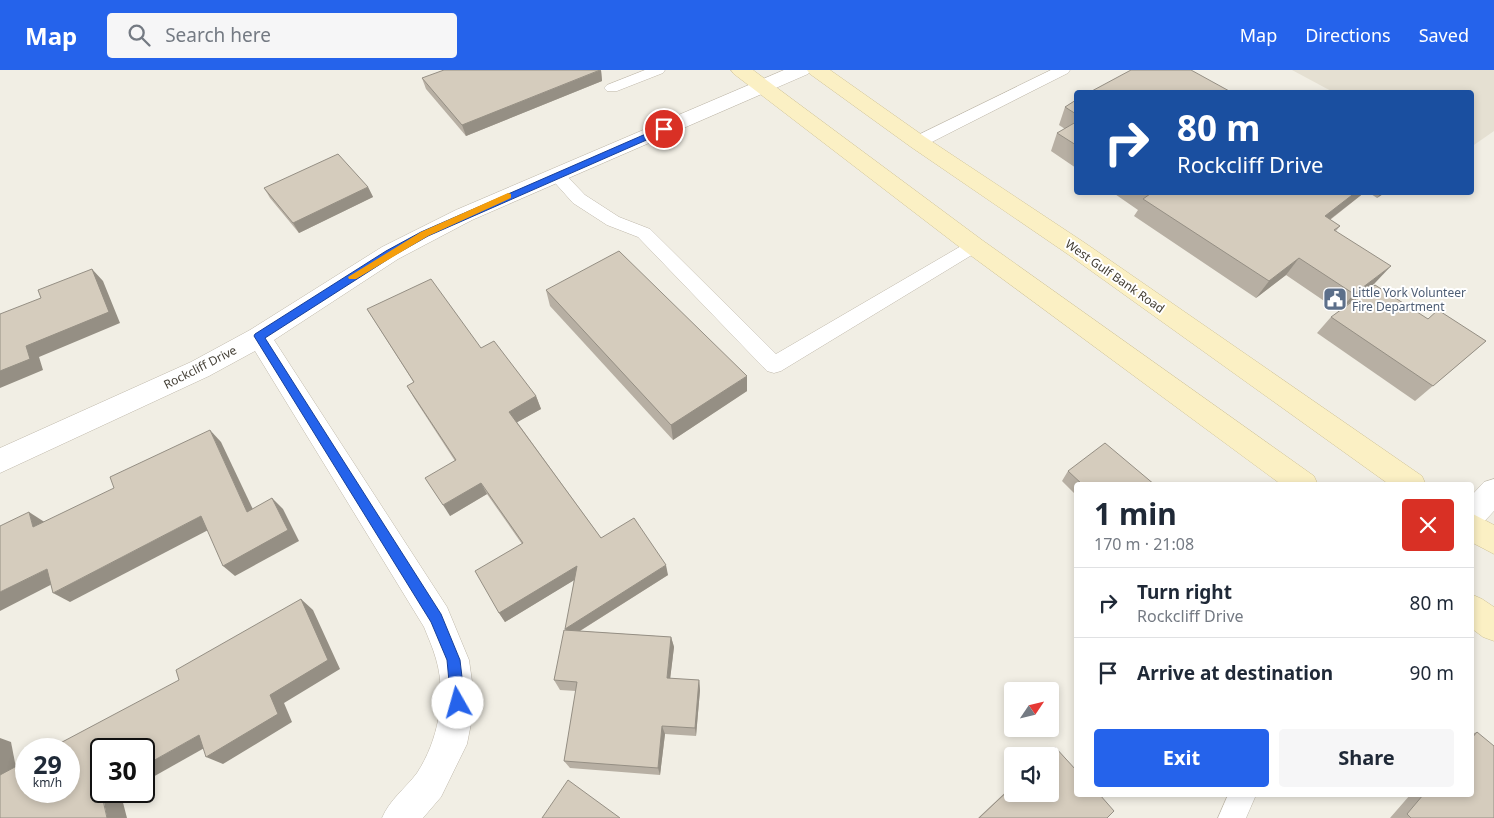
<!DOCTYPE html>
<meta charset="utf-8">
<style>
:root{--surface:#fff;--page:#f6f6f7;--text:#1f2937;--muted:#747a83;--line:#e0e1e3;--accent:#2563eb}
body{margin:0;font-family:"Noto Sans",sans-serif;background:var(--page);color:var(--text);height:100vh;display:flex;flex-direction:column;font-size:19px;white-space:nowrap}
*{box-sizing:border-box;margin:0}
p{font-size:16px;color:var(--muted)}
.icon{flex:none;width:28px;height:28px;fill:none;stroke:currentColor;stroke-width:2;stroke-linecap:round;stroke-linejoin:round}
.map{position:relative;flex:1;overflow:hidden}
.sheet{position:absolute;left:1074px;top:412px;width:400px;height:315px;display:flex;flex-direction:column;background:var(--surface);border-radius:5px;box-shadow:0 2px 8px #0003}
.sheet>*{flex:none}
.top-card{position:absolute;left:1074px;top:20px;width:400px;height:105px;border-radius:5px;box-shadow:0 2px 8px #0003;background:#1a4fa0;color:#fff;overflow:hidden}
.needle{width:32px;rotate:55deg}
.buttons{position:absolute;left:1004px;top:612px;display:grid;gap:10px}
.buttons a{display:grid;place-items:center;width:55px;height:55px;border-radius:5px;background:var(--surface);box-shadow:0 2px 8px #0003;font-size:25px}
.speed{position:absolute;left:15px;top:668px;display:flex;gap:10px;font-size:25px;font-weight:700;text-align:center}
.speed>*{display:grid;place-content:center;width:65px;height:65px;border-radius:50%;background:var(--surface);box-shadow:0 2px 8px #0003;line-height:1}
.speed small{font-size:12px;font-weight:400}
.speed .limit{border:2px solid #111;border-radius:8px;background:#fff;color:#111}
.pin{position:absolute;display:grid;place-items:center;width:42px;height:42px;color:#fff;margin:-21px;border:2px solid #fff;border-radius:50%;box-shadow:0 1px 5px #0007}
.me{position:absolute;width:55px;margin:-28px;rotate:353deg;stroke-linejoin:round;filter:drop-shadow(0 0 4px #0008)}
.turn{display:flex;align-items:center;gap:18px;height:105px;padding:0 20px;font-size:22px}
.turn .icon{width:65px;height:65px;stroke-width:2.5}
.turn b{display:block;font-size:35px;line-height:42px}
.round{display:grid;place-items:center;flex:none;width:52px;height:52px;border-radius:5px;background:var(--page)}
.head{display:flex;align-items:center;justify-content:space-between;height:85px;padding:0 20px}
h1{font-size:30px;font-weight:700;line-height:38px}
.action{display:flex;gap:10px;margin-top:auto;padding:10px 20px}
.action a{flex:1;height:58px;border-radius:5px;background:var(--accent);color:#fff;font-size:20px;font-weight:700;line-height:58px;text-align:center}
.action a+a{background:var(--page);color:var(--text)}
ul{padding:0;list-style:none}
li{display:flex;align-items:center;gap:15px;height:70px;padding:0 20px;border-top:1px solid var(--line)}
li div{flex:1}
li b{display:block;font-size:19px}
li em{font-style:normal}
header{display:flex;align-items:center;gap:30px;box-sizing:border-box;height:70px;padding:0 25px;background:var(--accent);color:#fff}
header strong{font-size:24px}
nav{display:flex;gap:28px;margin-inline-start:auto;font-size:18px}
.search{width:350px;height:45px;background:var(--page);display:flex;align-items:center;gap:12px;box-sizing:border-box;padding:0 18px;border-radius:5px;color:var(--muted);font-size:19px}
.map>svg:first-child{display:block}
.residential{fill:#e5e0d2}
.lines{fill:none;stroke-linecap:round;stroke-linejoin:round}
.service-casing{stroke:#bfb8aa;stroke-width:1}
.minor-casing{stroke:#bfb8aa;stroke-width:1}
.secondary-casing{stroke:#cfc296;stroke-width:1}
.service{fill:#fff;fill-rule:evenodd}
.minor{fill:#fff;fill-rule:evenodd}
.secondary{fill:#fbf0c4;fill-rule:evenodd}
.wall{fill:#b7afa3}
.shaded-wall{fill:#958f84}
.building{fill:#d5ccbd;stroke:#958f84}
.route{fill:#2563eb;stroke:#184099}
.slow{fill:#f59e0b}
.labels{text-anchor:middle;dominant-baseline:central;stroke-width:4;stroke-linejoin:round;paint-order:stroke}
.street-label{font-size:12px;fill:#433e34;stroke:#fff}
.service-label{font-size:12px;fill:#4e5e75;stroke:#fff;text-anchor:start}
</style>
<header>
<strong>Map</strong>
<div class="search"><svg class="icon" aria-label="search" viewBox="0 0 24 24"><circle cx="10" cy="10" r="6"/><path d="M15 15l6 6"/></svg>Search here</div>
<nav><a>Map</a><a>Directions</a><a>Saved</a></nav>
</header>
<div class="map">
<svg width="1494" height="748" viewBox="0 0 1494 748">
<rect width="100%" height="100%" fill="#f1eee4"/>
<polygon class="residential" points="1292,0 1494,0 1494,61 1471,77 1471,22 1333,22"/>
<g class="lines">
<g class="service-casing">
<g id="service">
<polygon points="645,0 665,0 663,3 617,21 607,21 604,18 607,15"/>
<polygon points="1051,0 1070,0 1068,3 924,76 918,77 912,76 910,72 912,68"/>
<polygon points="556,99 562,101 585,125 619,147 650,159 776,284 968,172 974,170 980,172 983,176 980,180 781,301 774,303 767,301 638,167 607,155 573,133 548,105 550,101"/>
<polygon points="1228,725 1256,725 1246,748 1218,748"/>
</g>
</g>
<g class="minor-casing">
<g id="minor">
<path d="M784,0H811L808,4L472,150L398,189L274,270L447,537L469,590L475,633L467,674L441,727L423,748H382C390,729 405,719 417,703C438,671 447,626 436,589C433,578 428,567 424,557L255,281L209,306L0,403V378L191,292L250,260L382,177L456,140Z"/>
<polygon points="1494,409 1494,441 1481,455 1471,459 1471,426 1484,412"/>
</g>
</g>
<g class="secondary-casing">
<g id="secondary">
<polygon points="731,0 753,0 982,170 1314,406 1318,415 1282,415 966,182 734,4"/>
<polygon points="807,0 830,0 925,67 1085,173 1422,406 1426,415 1390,415 1069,185 911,77 810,4"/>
<polygon points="1471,443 1494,455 1494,484 1471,472"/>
<polygon points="1471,524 1482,529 1494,537 1494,571 1483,567 1471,558"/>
</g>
</g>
<use href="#service" class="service"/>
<use href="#minor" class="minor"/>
<use href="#secondary" class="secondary"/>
</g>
<g class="wall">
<polygon points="601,0 602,11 466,66 426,19 422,8"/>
<polygon points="1076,30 1076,98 1051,81 1057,63 1065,59 1059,55 1065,37"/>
<polygon points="368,117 373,127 299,163 270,128 264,118"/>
<polygon points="1112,122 1365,122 1330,150 1340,156 1336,161 1375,213 1339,241 1286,205 1256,228 1134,146 1138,140"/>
<polygon points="1368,122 1386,122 1377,128"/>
<polygon points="546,220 747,321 673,370 550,236"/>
<polygon points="367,239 481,278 536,326 541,339 517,352 601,468 668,505 580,561 671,567 674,577 670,609 699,610 700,620 696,666 665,664 660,705 570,698 564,691 576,621 560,620 554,610 566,560 574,510 505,552 499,543 522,474 487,424 450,446 455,391 414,328 407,316 414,313"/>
<polygon points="1331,247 1428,249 1486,271 1415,331 1317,263"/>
<polygon points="1068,401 1155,415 1076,415 1076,425 1062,411"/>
<polygon points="1477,662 1494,748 1390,748 1410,725 1471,725 1471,664"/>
<polygon points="1055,677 1107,748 978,748 1012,716 1012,724 1050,686 1044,686"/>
</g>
<g class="shaded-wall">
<polygon points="601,0 602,11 466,66 462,55"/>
<polygon points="368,117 373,127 299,163 293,153"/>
<polygon points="1356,122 1365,122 1311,164 1325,146"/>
<polygon points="1382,122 1386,122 1377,128"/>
<polygon points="1299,188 1286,205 1256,228 1269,211"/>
<polygon points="1391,196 1375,213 1339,241 1354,224"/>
<polygon points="92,199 103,211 120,253 39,287 43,300 0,318 0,301 26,276"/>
<polygon points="747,306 747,321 673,370 671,355"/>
<polygon points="536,326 541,339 514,354 509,342"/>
<polygon points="210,360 221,372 259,452 247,442"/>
<polygon points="481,413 487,424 450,446 443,435"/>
<polygon points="272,428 283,439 299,471 235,506 223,496"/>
<polygon points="29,442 46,453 33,457"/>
<polygon points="201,446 214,457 70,532 53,523"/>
<polygon points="666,495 668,505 570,567 565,559"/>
<polygon points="577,496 581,506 505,552 499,543"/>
<polygon points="47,499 64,508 0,541 0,522"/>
<polygon points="301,529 313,540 340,599 284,633 292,652 223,694 206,687 270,625"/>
<polygon points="671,567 674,577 669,618 667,608"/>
<polygon points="699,610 700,620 696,666 695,658"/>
<polygon points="662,656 665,664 660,705 658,698"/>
<polygon points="199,665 215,672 144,712 144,696"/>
<polygon points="0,668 11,672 19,713 0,708"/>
<polygon points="102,721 128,721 121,725 127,748 107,748"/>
</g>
<g class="building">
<polygon points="444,0 600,0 462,55 422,8"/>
<polygon points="1131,0 1191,0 1231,22 1090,22"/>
<polygon points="1076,30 1076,44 1065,37"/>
<polygon points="1076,52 1076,75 1057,63"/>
<polygon points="338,84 368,117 293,153 264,118"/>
<polygon points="1148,122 1356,122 1325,146 1340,156 1334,160 1391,196 1354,224 1299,188 1269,211 1143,129 1150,124"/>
<polygon points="619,181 747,306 671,355 546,220"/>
<polygon points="92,199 109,242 26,276 30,289 0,301 0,244 41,228 38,220"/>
<polygon points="431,209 481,278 494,271 536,326 509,342 601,468 634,448 666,495 565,559 577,496 499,543 475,501 523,473 481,413 443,435 425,408 456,390 407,316 414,312 367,239"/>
<polygon points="1375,215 1428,249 1438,240 1486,271 1433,316 1331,247"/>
<polygon points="210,360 247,442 272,428 288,460 223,496 201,446 53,523 47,499 0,522 0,456 29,442 33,457 114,418 110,407"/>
<polygon points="1105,373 1155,415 1083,415 1068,401"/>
<polygon points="301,529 328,590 270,625 278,644 206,687 199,665 144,696 144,679 101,679 101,721 107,748 0,748 0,705 26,691 26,721 69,721 69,679 49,679 179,610 176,600"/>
<polygon points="564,560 671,567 667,608 699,610 695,658 662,656 658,698 564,691 577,612 554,610"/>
<polygon points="1477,662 1494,676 1494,748 1411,748 1407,744 1423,725 1471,725 1471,669"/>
<polygon points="1055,677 1076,700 1076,725 1100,725 1114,741 1107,748 979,748 1012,717 1012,724 1050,724 1050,686 1046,686"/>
<polygon points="568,710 620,748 542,748"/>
</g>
<polygon class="route" points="664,56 667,57 667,61 428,166 393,186 265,268 441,544 460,590 465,633 463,638 458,640 453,638 451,633 447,590 431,552 254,266 255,264 386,181 421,162"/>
<polygon class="slow" points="508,123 511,124 511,128 428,166 356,209 349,209 348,207 421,162"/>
<defs>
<g id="civic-square" transform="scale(1.25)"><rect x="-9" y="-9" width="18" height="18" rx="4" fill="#5c6f8a" stroke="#fff"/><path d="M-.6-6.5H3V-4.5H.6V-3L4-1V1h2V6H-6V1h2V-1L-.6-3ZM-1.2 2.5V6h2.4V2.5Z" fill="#fff"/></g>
</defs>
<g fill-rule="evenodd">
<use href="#civic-square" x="1335" y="229"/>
</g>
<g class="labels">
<g class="street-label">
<text transform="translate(1115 206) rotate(35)">West Gulf Bank Road</text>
<text transform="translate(200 297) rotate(-27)">Rockcliff Drive</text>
</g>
<g class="service-label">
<text x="1352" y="222">Little York Volunteer<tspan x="1352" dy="14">Fire Department</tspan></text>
</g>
</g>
</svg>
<div class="buttons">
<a><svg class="needle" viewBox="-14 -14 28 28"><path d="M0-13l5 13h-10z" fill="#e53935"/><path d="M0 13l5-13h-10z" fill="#747a83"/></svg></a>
<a><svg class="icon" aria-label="sound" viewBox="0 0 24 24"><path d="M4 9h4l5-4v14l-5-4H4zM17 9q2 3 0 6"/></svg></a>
</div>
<div class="speed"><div>29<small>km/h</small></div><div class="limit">30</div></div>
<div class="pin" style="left:664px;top:59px;background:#d93025"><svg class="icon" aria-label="arrive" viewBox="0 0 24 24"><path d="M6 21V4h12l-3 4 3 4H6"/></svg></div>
<svg class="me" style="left:458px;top:633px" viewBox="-20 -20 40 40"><circle r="19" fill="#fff"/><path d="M0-13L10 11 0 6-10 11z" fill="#2563eb"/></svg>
<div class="top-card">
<div class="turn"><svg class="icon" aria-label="right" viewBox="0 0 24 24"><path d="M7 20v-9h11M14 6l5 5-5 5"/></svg><div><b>80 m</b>Rockcliff Drive</div></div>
</div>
<section class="sheet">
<div class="head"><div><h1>1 min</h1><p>170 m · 21:08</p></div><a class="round" style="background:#d93025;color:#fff"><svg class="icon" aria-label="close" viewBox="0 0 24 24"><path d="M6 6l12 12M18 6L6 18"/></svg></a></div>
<ul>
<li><svg class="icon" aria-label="right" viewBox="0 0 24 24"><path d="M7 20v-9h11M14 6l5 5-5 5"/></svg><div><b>Turn right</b><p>Rockcliff Drive</p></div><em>80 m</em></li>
<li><svg class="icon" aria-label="arrive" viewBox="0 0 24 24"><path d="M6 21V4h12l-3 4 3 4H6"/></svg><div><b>Arrive at destination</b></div><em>90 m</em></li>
</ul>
<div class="action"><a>Exit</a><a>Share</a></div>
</section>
</div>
